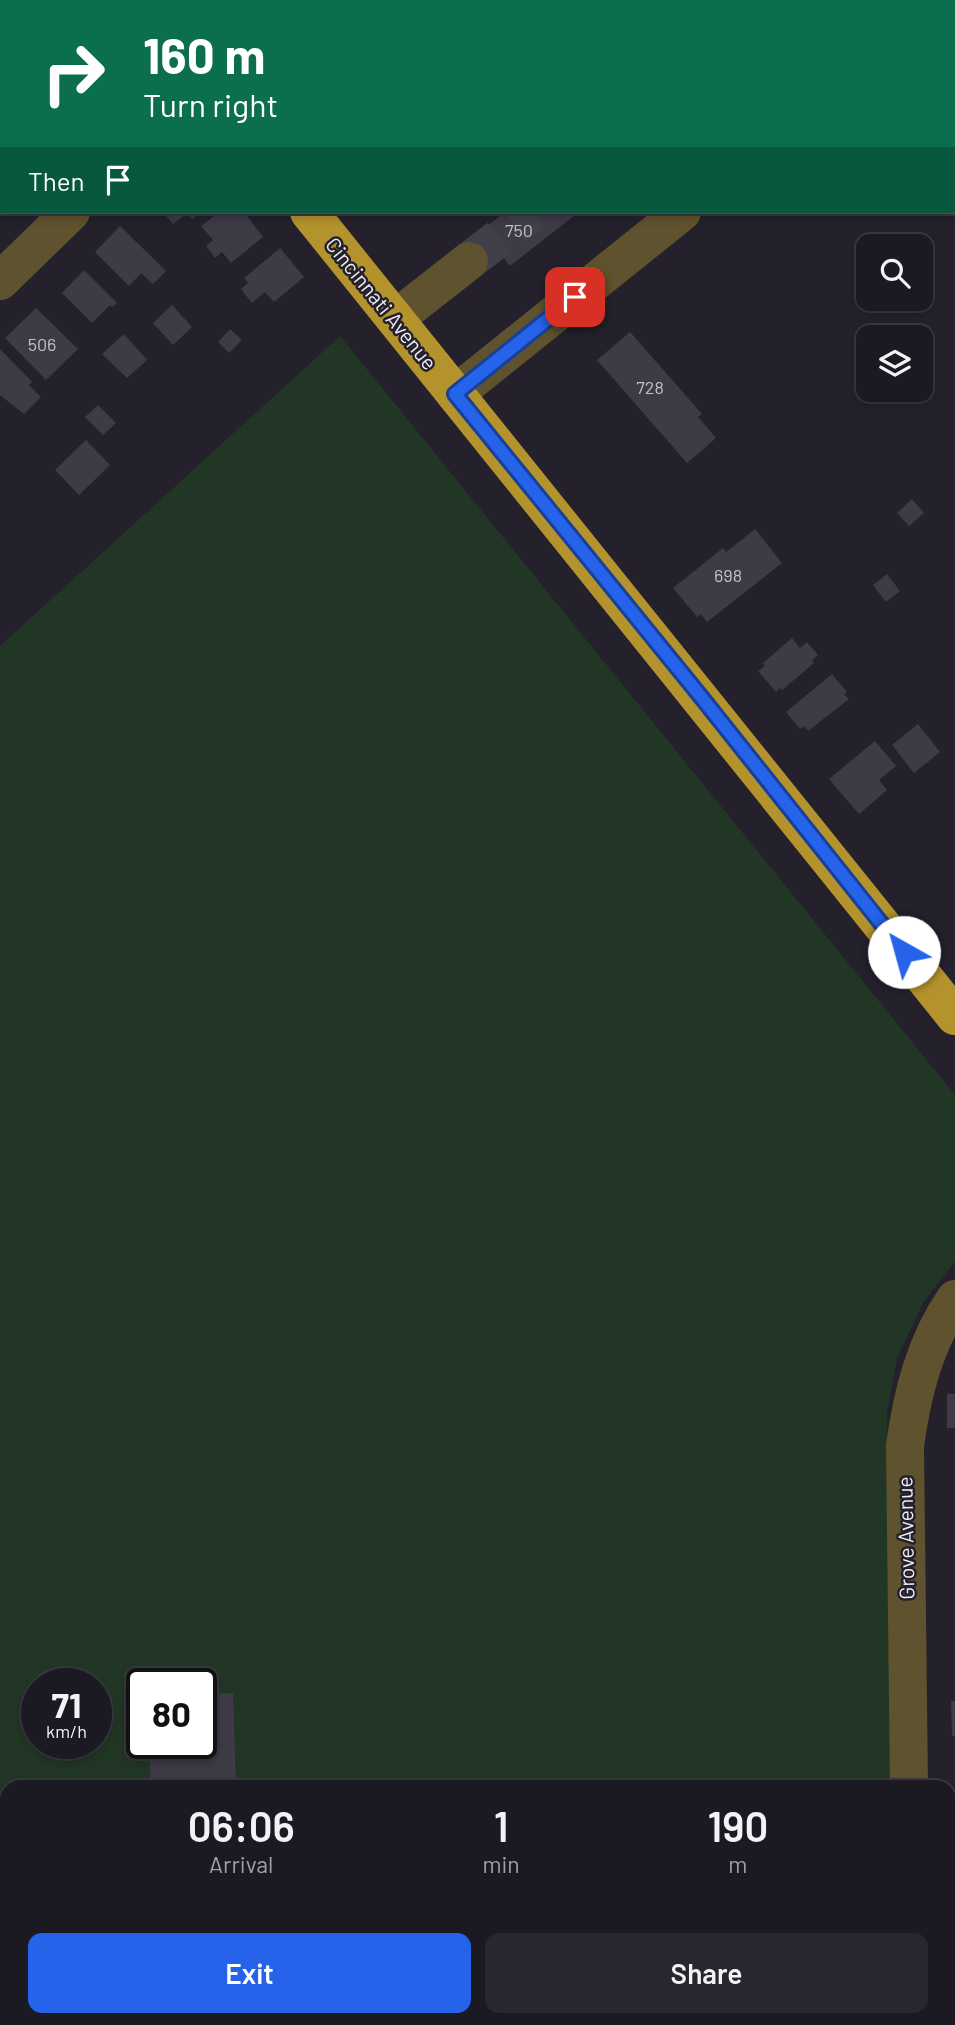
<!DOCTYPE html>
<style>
:root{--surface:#1b1921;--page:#28262e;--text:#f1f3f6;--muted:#a0a0a5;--line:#39383f;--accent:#2563eb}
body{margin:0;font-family:Barlow,sans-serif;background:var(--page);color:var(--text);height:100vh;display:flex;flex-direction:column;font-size:26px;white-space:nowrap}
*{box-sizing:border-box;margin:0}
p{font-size:23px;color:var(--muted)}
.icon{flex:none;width:38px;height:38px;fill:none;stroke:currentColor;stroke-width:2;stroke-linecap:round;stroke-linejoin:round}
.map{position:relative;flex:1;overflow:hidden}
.details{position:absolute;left:0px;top:1780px;width:956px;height:247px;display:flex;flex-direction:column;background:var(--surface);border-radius:21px 21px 0 0;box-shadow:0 4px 10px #0003,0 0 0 2px var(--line)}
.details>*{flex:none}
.guide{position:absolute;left:0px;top:0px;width:956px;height:214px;box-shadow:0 4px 10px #0003,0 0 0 2px var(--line);background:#0b6e4f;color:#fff;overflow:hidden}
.fabs{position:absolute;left:856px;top:234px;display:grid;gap:14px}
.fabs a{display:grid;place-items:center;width:77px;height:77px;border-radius:14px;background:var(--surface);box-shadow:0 4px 10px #0003,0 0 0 2px var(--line);font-size:35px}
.speed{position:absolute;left:21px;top:1668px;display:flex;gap:14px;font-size:35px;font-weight:700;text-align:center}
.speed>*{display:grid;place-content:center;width:91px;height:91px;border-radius:50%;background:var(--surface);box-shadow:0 4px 10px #0003,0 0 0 2px var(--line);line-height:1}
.speed small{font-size:18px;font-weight:400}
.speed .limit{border:4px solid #111;border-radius:10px;background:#fff;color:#111}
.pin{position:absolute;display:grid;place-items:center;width:60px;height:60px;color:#fff;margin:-30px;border-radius:14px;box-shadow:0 4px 10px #0006}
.me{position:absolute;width:77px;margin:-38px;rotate:322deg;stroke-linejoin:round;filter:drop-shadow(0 0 5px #0008)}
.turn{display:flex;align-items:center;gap:24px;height:147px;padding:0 28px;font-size:32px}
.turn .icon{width:91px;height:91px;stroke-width:2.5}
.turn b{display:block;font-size:49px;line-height:60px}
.then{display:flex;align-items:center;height:66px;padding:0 28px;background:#0003;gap:14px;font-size:26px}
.eta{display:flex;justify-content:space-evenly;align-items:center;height:119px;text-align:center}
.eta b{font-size:42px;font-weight:600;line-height:49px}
.cta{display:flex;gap:14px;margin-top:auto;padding:14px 28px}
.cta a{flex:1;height:80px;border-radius:14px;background:var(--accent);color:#fff;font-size:28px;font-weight:600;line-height:80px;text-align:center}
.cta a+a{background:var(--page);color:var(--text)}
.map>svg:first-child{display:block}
.green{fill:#223625;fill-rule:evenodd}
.building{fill:#3e3a46}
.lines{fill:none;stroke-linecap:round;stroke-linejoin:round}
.minor-tunnel{stroke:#423f4a;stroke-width:38;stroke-dasharray:38 19;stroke-linecap:butt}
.minor{stroke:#5f522e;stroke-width:38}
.highway{stroke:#b4932c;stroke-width:38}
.route-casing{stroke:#184099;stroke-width:18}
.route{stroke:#2563eb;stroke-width:12}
.labels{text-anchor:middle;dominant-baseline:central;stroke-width:5;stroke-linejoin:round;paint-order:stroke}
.number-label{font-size:18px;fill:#c2c0c8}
.street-label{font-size:21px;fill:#eeecf4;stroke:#24212c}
</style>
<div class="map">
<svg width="955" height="2025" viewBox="0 0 955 2025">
<rect width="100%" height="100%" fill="#24212c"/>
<path class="green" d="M340,336L955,1095V1261L923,1303L897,1358L887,1413L895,1787H7V2020H900V2025H0V646ZM37,1684H96V1743H37ZM142,1684H201V1743H142Z"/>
<g class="building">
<polygon points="163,212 200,212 192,219 187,213 173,224"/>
<polygon points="219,212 244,212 263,237 231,263 222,252 215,258 206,246 213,240 201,226"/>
<polygon points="505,212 579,212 510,266 503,257 480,276 459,248"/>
<polygon points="120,226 166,271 153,284 141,273 129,286 95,252"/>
<polygon points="280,248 304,277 274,302 265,292 252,303 241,289 248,283 244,278"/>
<polygon points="84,270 117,303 112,307 110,305 92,323 62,293"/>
<polygon points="172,305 192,327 173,345 153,323"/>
<polygon points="36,308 78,349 46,380 5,338"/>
<polygon points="230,329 242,340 229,353 218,342"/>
<polygon points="630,332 702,414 698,417 716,438 687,463 597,360"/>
<polygon points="124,334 147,360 127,378 102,354"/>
<polygon points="0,349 32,382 29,385 41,397 24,414 0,395"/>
<polygon points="98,405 116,423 103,435 85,417"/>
<polygon points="86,440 110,465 79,495 55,470"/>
<polygon points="912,499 924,513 909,526 897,513"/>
<polygon points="755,529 782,563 707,622 701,614 697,617 673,588 723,548 726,552"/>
<polygon points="887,574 900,591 886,602 873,585"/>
<polygon points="792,638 800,648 807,642 818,655 812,660 814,663 782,690 780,688 776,692 758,671 765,666 763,663"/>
<polygon points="832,674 847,692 844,694 849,699 808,731 804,726 800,729 786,712"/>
<polygon points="918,724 940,752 914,773 892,745"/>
<polygon points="875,741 896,766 879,780 887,790 859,814 829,779"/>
<rect x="947" y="1394" width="8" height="34"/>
<polygon points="233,1693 236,1787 151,1787 149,1743 201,1743 201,1694"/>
<polygon points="951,1701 955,1701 955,1736 952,1736"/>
</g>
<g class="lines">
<polyline class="minor-tunnel" points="469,261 533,212"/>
<g class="minor">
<polyline points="922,0 922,2"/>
<polyline points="490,2 492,0"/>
<polyline points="802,2 804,0"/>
<polyline points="0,281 71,212"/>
<polyline points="395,319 469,261"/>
<polyline points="455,394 682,212"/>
<path d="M909,1787L905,1446C912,1394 925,1342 955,1299"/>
<polyline points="916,2020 916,2025"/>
</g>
<g class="highway">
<polyline points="139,0 140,2"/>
<polyline points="309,212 955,1016"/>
</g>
</g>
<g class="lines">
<g class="route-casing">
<polyline id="route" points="575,297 455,394 702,698 904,952"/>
</g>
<use href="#route" class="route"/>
</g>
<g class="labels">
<g class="number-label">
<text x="519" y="230">750</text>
<text x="42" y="344">506</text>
<text x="650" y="387">728</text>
<text x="728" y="575">698</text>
</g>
<g class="street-label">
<text transform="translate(382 303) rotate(51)">Cincinnati Avenue</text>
<text transform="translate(905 1538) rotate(-91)">Grove Avenue</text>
</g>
</g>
</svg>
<div class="fabs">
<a><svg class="icon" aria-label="search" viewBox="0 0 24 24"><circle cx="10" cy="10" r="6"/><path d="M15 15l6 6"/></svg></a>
<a><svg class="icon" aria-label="layers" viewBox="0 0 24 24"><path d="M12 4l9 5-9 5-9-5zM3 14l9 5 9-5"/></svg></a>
</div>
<div class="speed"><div>71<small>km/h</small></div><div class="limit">80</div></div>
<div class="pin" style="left:575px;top:297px;background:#d93025"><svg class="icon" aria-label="arrive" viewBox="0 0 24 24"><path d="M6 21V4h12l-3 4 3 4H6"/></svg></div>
<svg class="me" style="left:904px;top:952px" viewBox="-20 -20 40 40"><circle r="19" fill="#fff"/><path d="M0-13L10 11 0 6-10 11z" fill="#2563eb"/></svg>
<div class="guide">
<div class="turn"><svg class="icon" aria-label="right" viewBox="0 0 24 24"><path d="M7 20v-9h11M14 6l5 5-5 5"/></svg><div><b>160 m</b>Turn right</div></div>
<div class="then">Then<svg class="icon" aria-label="arrive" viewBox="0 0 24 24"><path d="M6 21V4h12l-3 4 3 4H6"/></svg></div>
</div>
<section class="details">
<div class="eta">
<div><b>06:06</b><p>Arrival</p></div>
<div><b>1</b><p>min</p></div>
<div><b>190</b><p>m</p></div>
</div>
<div class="cta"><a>Exit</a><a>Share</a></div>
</section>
</div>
